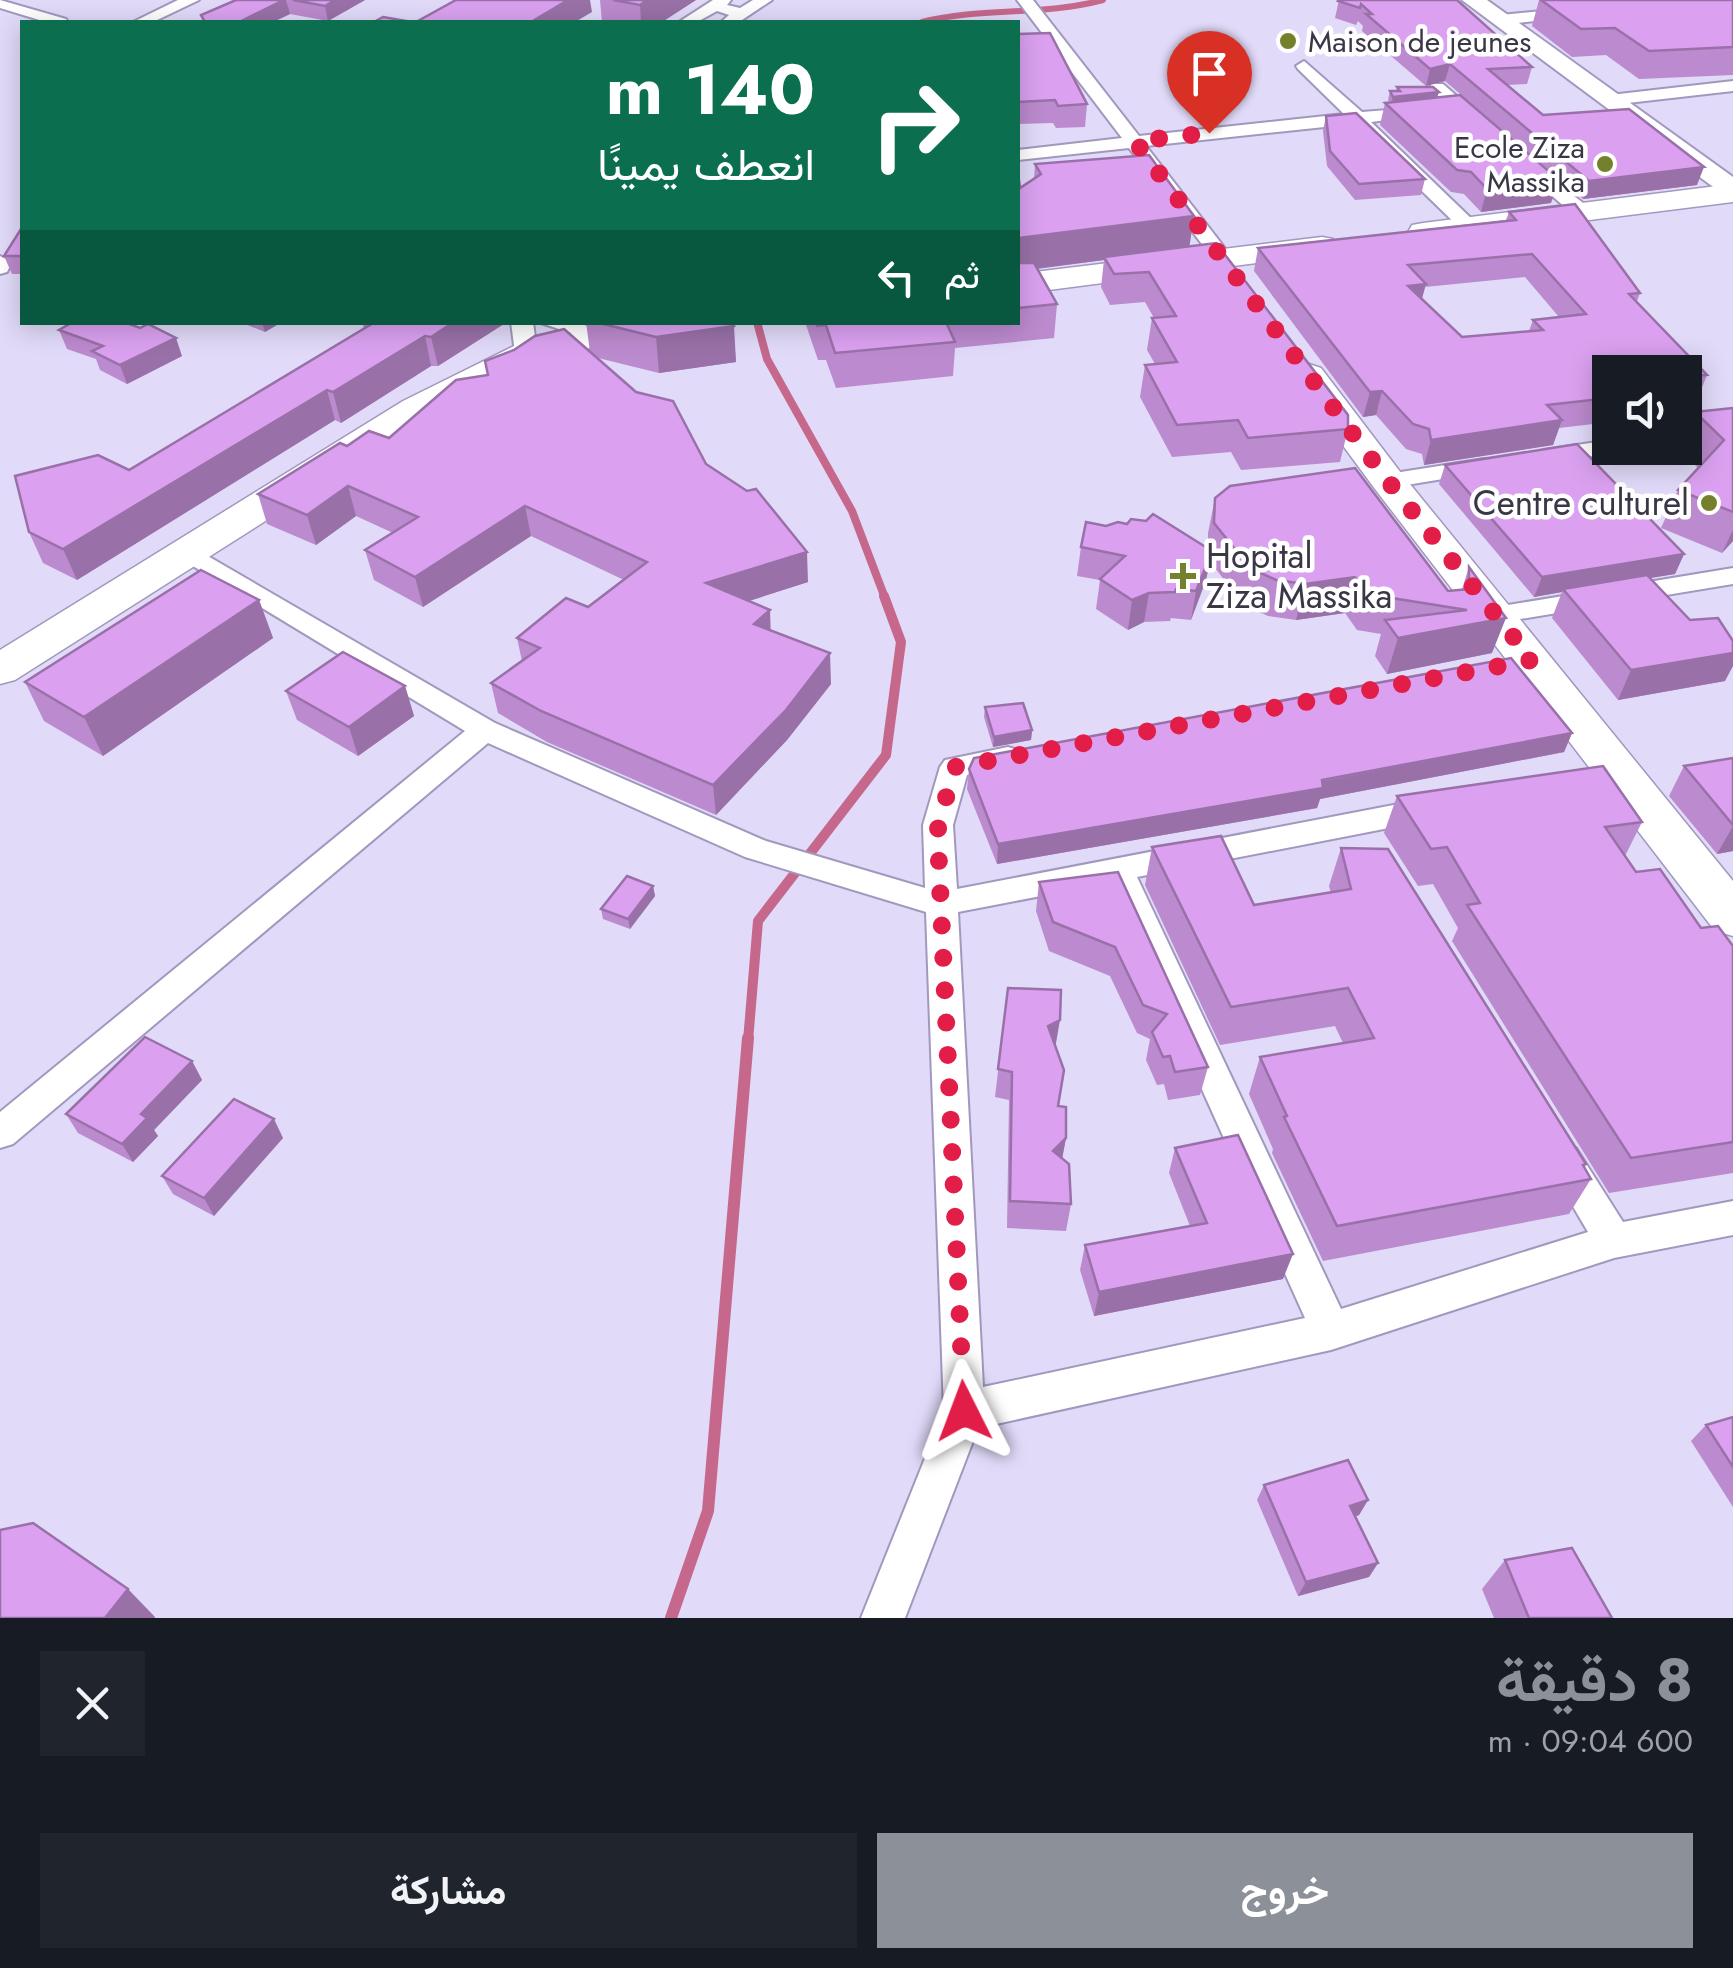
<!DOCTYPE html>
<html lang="ar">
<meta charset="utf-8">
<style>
:root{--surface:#171b24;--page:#20242c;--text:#f1f3f6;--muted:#9ea1a6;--accent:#8c9099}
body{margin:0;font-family:Jost,Vazirmatn,sans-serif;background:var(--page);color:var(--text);direction:rtl;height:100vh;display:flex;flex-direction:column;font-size:38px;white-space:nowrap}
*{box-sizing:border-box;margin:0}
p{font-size:32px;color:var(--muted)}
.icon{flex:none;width:55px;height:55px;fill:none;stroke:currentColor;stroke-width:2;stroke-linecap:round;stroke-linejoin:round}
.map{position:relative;height:1618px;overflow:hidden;direction:ltr}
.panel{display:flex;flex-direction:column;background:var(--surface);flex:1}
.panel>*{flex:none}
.hud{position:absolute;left:20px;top:20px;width:1000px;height:305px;border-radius:0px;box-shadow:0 5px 25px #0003;direction:rtl;background:#0b6e4f;color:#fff;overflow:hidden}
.fabs{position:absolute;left:1592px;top:355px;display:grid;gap:20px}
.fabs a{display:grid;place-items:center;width:110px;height:110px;border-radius:0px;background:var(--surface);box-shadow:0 5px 25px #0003;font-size:50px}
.pin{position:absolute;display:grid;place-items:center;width:85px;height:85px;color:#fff;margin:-102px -42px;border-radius:50% 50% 50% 0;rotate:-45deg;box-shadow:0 0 10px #0007}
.pin .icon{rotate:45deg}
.me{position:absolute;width:110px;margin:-55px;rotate:357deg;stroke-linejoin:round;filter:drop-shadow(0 0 8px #0008)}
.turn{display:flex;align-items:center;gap:35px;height:210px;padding:0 40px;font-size:45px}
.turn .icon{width:130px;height:130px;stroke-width:2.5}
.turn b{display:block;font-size:70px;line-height:85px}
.then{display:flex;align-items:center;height:95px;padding:0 40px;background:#0003;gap:20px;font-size:38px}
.round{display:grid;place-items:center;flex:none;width:105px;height:105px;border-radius:0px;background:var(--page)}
.headline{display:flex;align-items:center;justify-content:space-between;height:170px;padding:0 40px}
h1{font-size:60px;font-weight:700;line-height:75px;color:var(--accent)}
.button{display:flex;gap:20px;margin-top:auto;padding:20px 40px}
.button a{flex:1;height:115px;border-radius:0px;background:var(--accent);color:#fff;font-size:40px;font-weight:700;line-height:115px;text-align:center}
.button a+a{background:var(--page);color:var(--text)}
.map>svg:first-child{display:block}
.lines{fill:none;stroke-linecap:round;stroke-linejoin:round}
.stream-far3{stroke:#c5688c;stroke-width:6}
.stream-far2{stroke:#c5688c;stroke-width:8}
.stream-far1{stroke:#c5688c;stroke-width:10}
.stream{stroke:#c5688c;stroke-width:12}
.minor-casing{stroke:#a298be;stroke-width:4}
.secondary-casing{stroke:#a298be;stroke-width:4}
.primary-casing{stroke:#a298be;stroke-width:3}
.minor{fill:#fff;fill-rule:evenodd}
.secondary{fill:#fff;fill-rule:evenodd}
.primary{fill:#fff;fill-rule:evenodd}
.wall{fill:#bc8ace;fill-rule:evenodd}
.shaded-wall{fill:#9971a8}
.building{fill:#dba1f0;stroke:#9971a8;stroke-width:2.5;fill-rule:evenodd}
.route{stroke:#e11d48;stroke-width:18;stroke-dasharray:0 32.4}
.poi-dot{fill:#74802c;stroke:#fff;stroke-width:4}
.labels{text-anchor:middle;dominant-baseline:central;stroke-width:9;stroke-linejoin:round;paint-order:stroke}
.far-poi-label{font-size:30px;fill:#3a3646;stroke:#fff;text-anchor:start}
.poi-label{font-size:35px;fill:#3a3646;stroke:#fff;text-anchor:end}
</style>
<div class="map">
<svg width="1733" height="1618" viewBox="0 0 1733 1618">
<rect width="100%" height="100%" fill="#e1daf9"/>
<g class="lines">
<path class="stream-far3" d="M922,22C982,7 1043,16 1103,0"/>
<polyline class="stream-far2" points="757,322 767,359 852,511 885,598"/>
<polyline class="stream-far1" points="748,1041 758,921 886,755 901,642 884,596"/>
<polyline class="stream" points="671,1618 708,1511 748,1038"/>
<g class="minor-casing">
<g id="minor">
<polygon points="0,0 66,19 68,22 46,22 0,8"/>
<polygon points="178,0 199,0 153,22 133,22"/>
<polygon points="713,0 731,0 727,5 740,8 753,0 772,0 739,22 721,22 729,15 717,11 697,22 679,22"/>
<polygon points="1017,0 1033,0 1139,136 1344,114 1298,69 1296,66 1304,61 1362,112 1427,107 1427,115 1371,122 1478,225 1468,231 1461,229 1353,124 1146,146 1234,260 1224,266 1217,264 1129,148 1018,160 1018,150 1122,138"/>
<polygon points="1574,8 1582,13 1579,16 1501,25 1493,20 1501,15"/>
<polygon points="1733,81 1733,91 1610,105 1601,100 1610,95"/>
<polygon points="1431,84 1443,84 1482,118 1482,126 1470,126 1431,92"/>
<polygon points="1527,160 1587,206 1587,214 1573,214 1521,169 1521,161"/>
<polygon points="0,256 12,262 7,272 0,274"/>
<polygon points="511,322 533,322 537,353 534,358 526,360 515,353"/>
<polygon points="538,322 573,322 606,331 609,336 598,342"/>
<polygon points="1610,440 1610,448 1621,448 1618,452 1544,464 1532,457 1544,450"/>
<polygon points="1484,459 1496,466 1492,471 1388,488 1376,481 1388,474"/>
<path d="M187,544L495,723L766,841L925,888L923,825L940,767L945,760L1008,747L1018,750L1023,757L1018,764L967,775L953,825L957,889L1430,798L1441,801L1445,809L1441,817L1430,820L1137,877L1341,1309L1588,1232L1545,1159L1550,1148L1563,1143L1576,1148L1623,1222L1733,1201V1235L1614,1258L1331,1350L978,1428L905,1618H861L944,1411L926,912L745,857L488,743L13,1144L0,1148V1112L465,731L178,557L174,552ZM1109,883L1305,1318L983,1387L958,912Z"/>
<polygon points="1733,568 1733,584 1496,623 1483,615 1496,607"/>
</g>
</g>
<g class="secondary-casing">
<polygon id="secondary" points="1462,0 1487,0 1733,177 1733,197 1724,195"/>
</g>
<g class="primary-casing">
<g id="primary">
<polygon points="1733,184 1733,202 1423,241 1412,239 1408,232 1412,225 1423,223"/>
<polygon points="1322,237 1333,239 1338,246 1333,253 1018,294 1018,274"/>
<polygon points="620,322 707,322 703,329 691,332 598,346 538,361 429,417 15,680 0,684 0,650 403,401 514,346"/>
<polygon points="1309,364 1321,368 1401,473 1733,881 1733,936 1715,931 1375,489 1291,375 1297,368"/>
</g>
</g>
<use href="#minor" class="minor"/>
<use href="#secondary" class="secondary"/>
<use href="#primary" class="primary"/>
</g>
<g class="wall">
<polygon points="236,0 365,0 328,21 290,14 273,22 203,22 201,15"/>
<polygon points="600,0 696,0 662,22 602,22"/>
<polygon points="1339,0 1457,0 1532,67 1527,84 1507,85 1543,115 1697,185 1583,199 1445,81 1426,86 1362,31 1363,26 1358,21 1356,25 1335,18"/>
<polygon points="1539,0 1733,0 1733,75 1639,79 1606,55 1572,57 1532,26"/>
<polygon points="1018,34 1087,104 1085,127 1056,128 1053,123 1018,124"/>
<polygon points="1397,87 1439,92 1437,97 1551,203 1481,212 1464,194 1451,192 1380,125 1385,103 1390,102 1388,100 1390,91 1396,91"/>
<polygon points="1326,116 1425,179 1421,195 1355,200 1327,166 1323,131"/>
<polygon points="1035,164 1194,216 1189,246 1348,429 1340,462 1241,470 1231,452 1172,457 1140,397 1145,365 1155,364 1147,350 1152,318 1154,318 1145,302 1110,305 1101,287 1104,260 1037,269 1057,304 1054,338 955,348 953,376 836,388 826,360 818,360 805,322 1018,322 1018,173 1020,188 1034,179"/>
<path d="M1509,212L1640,293L1610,372V422L1559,428L1553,445L1424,465L1422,454L1406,449L1376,415L1363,417L1254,271L1258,248L1506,220ZM1525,277L1559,317L1533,320L1529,331L1462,337L1422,299L1425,287Z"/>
<polygon points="22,229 22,274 12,274 4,256"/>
<polygon points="240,322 282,322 265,332"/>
<polygon points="362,322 507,322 438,366 431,366 341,423 335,420 77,580 43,563 29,532 364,329"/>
<polygon points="586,322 732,322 736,362 659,373 598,358 706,464 808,582 748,601 771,631 831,684 787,740 716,815 547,742 498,713 491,683 522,661 517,638 588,607 624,580 531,536 423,607 374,580 365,550 393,533 356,516 316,545 267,524 258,494 347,446 389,438 487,375 590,352"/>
<polygon points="59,330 182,356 127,384 100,370 96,359 67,349"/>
<polygon points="1707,375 1697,400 1685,400 1685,376"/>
<polygon points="1733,408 1733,541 1722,553 1661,528 1678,490 1698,468 1679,449 1680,448 1685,448 1685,436 1695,412"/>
<polygon points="1445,465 1684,554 1675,574 1649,578 1725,681 1618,700 1552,618 1562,592 1534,597 1439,484"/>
<polygon points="1215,498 1448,591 1462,589 1469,567 1492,653 1387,674 1375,656 1381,634 1357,630 1345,613 1296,620 1268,616 1242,604 1210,561 1206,580 1191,620 1171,618 1170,621 1144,622 1128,630 1096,609 1100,580 1077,576 1081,547 1106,526 1208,549 1208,533"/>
<polygon points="259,600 273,638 103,756 44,721 25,682"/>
<polygon points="405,686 414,716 358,756 297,720 286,691"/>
<polygon points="985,707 1032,730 1031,740 993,747 984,717"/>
<polygon points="1572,733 1564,752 1320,799 1317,808 997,864 967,789 969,769"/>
<polygon points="1733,758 1733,851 1717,854 1669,796 1684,766"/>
<polygon points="1397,796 1642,822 1625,856 1636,872 1701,928 1733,946 1733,1173 1609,1193 1452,941 1458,928 1433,884 1418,886 1384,833"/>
<polygon points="1152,847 1254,905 1331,893 1329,886 1341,848 1586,1164 1584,1167 1591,1179 1569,1214 1323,1261 1272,1153 1273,1149 1249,1094 1260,1057 1343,1043 1335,1026 1220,1045 1145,885"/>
<polygon points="1118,872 1208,1067 1200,1095 1168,1100 1164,1084 1157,1085 1146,1060 1150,1039 1137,1033 1110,976 1049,951 1036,911 1039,882"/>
<polygon points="653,886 655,896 630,929 603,919 601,909"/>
<polygon points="1008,988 1056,1048 1058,1106 1066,1138 1062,1158 1071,1204 1066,1231 1007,1228 1009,1100 995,1097"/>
<polygon points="192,1061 202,1080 154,1130 158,1136 133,1162 78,1133 66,1114"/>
<polygon points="283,1138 214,1216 173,1194 162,1176"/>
<polygon points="1175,1148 1283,1279 1094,1316 1080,1270 1085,1245 1190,1226 1169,1173"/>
<polygon points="1733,1417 1733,1507 1691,1441 1706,1425"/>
<polygon points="1264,1485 1368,1500 1359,1515 1355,1517 1378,1563 1369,1577 1298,1596 1257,1500"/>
<polygon points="1505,1560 1612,1618 1494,1618 1482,1589"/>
</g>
<g class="shaded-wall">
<polygon points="284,0 286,0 290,14 273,22 239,22"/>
<polygon points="335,0 365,0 328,21 325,6"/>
<polygon points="568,0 590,0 592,12 575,22 531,22"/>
<polygon points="647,0 696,0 662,22 641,22 640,5"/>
<polygon points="1450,64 1445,81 1426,86 1430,69"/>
<polygon points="1439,92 1436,100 1391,105 1393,97"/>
<polygon points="1704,167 1697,185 1583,199 1589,181"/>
<polygon points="1559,180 1551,203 1481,212 1487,189"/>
<polygon points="1194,216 1189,249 1104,257 1104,260 1018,271 1018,238"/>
<polygon points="1426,284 1419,308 1408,286"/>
<polygon points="262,322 282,322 265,332"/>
<polygon points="454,322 507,322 438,366 431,337"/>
<polygon points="734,326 736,362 659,373 656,337"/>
<polygon points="425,336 431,366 341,423 333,392"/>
<polygon points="176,338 182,356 127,384 120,365"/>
<polygon points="327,390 335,420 77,580 63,549"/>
<polygon points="1382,391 1376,415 1363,417 1370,392"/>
<polygon points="1562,420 1553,445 1424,465 1431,440"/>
<polygon points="348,486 356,516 316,545 307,515"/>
<polygon points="525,506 531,536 423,607 415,577"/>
<polygon points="1733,530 1733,541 1722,553"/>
<polygon points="1212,551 1206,580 1191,620 1196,591"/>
<polygon points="807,552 808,582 709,614 706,583"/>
<polygon points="1684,554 1675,574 1566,592 1563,589 1562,592 1534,597 1542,577"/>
<polygon points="1355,577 1345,613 1296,620 1305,584"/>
<polygon points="1149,593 1144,622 1128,630 1132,600"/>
<polygon points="259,600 273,638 103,756 84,717"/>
<polygon points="770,610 771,641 754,624"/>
<polygon points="1506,618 1492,653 1387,674 1398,638"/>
<polygon points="830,653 831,684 787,740 716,815 713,785"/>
<polygon points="1733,653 1733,666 1725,681 1618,700 1631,670"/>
<polygon points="405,686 414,716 358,756 349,727"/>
<polygon points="1032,730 1031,740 993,747 994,737"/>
<polygon points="1572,733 1564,752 1320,799 1317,808 997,864 998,844"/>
<polygon points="1733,826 1733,851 1717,854"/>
<polygon points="653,886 655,896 630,929 628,919"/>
<polygon points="1060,1020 1055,1049 1048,1026"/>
<polygon points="192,1061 202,1080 154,1130 158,1136 133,1162 122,1144 141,1114"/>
<polygon points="274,1119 283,1138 214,1216 204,1198"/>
<polygon points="1066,1138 1061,1165 1053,1151"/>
<polygon points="1293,1254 1283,1279 1094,1316 1099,1292"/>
<polygon points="1368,1500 1359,1515 1341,1521 1350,1506"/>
<polygon points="1378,1563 1369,1577 1298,1596 1306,1582"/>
<polygon points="128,1589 155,1617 155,1618 105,1618"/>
</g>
<g class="building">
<polygon points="236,0 284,0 239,22 205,22 201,15"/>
<polygon points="293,0 335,0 325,6"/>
<polygon points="456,0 568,0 531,22 416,22"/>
<polygon points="613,0 647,0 640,5"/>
<polygon points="1339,0 1457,0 1532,67 1488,69 1543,115 1629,109 1704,167 1589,181 1450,64 1430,69 1366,14 1372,14 1361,4 1360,8 1338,1"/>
<polygon points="1541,0 1733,0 1733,47 1649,51 1615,28 1581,29"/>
<polygon points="383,17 412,22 374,22"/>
<polygon points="1050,33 1087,104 1058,106 1055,100 1018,102 1018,34"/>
<polygon points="1397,87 1433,87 1439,92 1393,97 1390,91 1400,91"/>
<polygon points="1460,95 1559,180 1487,189 1471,172 1457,170 1385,103"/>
<polygon points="1356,113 1425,179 1359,184 1330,151 1326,116"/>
<polygon points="1149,155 1194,216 1018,238 1018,263 1034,263 1057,304 1018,308 1018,173 1020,188 1041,174 1035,164"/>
<path d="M1575,204L1640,293L1629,294L1707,375L1685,376V372H1610V398L1547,405L1562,420L1431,440L1429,429L1413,424L1382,391L1370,392L1258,248L1516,220L1509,212ZM1532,254L1586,314L1533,320L1543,330L1462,337L1408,286L1426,284L1408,265Z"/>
<polygon points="21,229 22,229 22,256 4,256"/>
<polygon points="1216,243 1348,415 1348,429 1248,438 1238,420 1177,425 1145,365 1177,362 1152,318 1176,316 1149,272 1114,274 1104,257"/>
<polygon points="73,322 124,322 140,328 148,324 176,338 120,365 92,351 103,346 59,330"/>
<polygon points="375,322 454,322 431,337 425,336 333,392 327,390 63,549 29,532 15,476 98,455 129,470"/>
<polygon points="595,322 732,322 734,326 656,337"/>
<polygon points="816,322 946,322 955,342 835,353 826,325 817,326"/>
<polygon points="564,329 636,392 673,401 706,464 747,491 756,489 807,552 706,583 770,610 754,624 830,653 786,710 713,785 541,711 491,683 540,648 517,638 566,598 588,607 647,562 525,506 415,577 365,550 418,517 348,486 307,515 258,494 340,443 347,446 369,431 389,438 456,380 488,375 485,361 514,350 535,336"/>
<polygon points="1733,408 1733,512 1678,490 1724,440 1695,412"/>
<polygon points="1577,444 1684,554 1542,577 1445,465"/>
<polygon points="1355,468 1448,591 1469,589 1469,567 1506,618 1398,638 1385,620 1467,610 1367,594 1355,577 1305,584 1276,580 1250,568 1214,523 1215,498 1230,486"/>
<polygon points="1153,514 1212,551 1196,591 1176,589 1175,592 1149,593 1132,600 1100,579 1125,556 1081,547 1086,522 1106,526 1118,522 1127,524 1131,519 1146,521"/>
<polygon points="201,570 259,600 84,717 25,682"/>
<polygon points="1647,575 1690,620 1718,618 1733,641 1733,653 1631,670 1563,589"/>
<polygon points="343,652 405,686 349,727 286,691"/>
<polygon points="1511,658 1572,733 1322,780 1323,788 998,844 969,769 974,758"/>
<polygon points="1023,703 1032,730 994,737 985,707"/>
<polygon points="1733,758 1733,825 1684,766"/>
<polygon points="1603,766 1642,822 1605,827 1636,872 1660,869 1701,928 1718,926 1733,946 1733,1142 1631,1158 1467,905 1480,903 1447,847 1431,849 1397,796"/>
<polygon points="1221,836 1254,905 1351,889 1341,848 1388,849 1586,1164 1583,1165 1591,1179 1337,1226 1284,1117 1287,1116 1260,1057 1374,1038 1348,988 1231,1007 1152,847"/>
<polygon points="1118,872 1208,1067 1175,1072 1170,1056 1163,1057 1152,1032 1167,1014 1143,1005 1115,947 1053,922 1039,882"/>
<polygon points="627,876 653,886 628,919 601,909"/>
<polygon points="1008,988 1061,990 1060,1020 1048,1026 1064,1070 1058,1106 1066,1107 1066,1138 1053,1151 1069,1164 1071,1204 1010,1201 1012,1072 998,1069"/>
<polygon points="145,1037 192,1061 141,1114 147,1118 122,1144 66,1114"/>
<polygon points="234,1099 274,1119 204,1198 162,1176"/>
<polygon points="1238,1135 1293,1254 1099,1292 1085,1245 1207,1223 1175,1148"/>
<polygon points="1733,1417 1733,1467 1706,1425"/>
<polygon points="1348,1460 1368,1500 1350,1506 1378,1563 1306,1582 1264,1485"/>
<polygon points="33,1523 128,1589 105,1618 0,1618 0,1530"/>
<polygon points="1572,1548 1612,1618 1529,1618 1505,1560"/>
</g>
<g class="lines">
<polyline class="route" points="964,1411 939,864 938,825 955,767 1532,660 1388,481 1135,141 1209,133"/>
</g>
<g class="poi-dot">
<circle cx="1288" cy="41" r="10"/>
<circle cx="1605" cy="164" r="10"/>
<circle cx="1709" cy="503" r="10"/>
<path d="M1178 561h10v10h10v10h-10v10h-10v-10h-10v-10h10z"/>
</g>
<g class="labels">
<g class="far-poi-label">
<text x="1308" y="41">Maison de jeunes</text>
<text x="1585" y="147" text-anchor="end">Ecole Ziza<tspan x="1585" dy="34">Massika</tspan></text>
</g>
<g class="poi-label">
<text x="1689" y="503">Centre culturel</text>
<text x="1206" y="556" text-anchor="start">Hopital<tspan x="1206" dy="40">Ziza Massika</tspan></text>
</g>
</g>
</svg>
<div class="fabs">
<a><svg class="icon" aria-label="sound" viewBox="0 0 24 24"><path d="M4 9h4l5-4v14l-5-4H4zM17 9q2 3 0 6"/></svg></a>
</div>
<div class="pin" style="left:1209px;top:133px;background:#d93025"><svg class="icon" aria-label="arrive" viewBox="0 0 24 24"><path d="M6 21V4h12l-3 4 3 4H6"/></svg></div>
<svg class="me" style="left:964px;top:1411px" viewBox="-20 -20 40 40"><path d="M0-17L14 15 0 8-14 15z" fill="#e11d48" stroke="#fff" stroke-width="4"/></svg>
<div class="hud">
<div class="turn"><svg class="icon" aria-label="right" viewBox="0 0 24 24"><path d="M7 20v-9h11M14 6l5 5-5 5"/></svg><div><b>140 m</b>انعطف يمينًا</div></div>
<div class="then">ثم<svg class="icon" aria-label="left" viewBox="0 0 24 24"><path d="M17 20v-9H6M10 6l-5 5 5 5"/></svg></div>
</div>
</div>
<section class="panel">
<div class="headline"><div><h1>8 دقيقة</h1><p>600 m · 09:04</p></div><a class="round"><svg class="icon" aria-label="close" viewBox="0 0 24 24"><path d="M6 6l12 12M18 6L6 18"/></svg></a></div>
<div class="button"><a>خروج</a><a>مشاركة</a></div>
</section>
